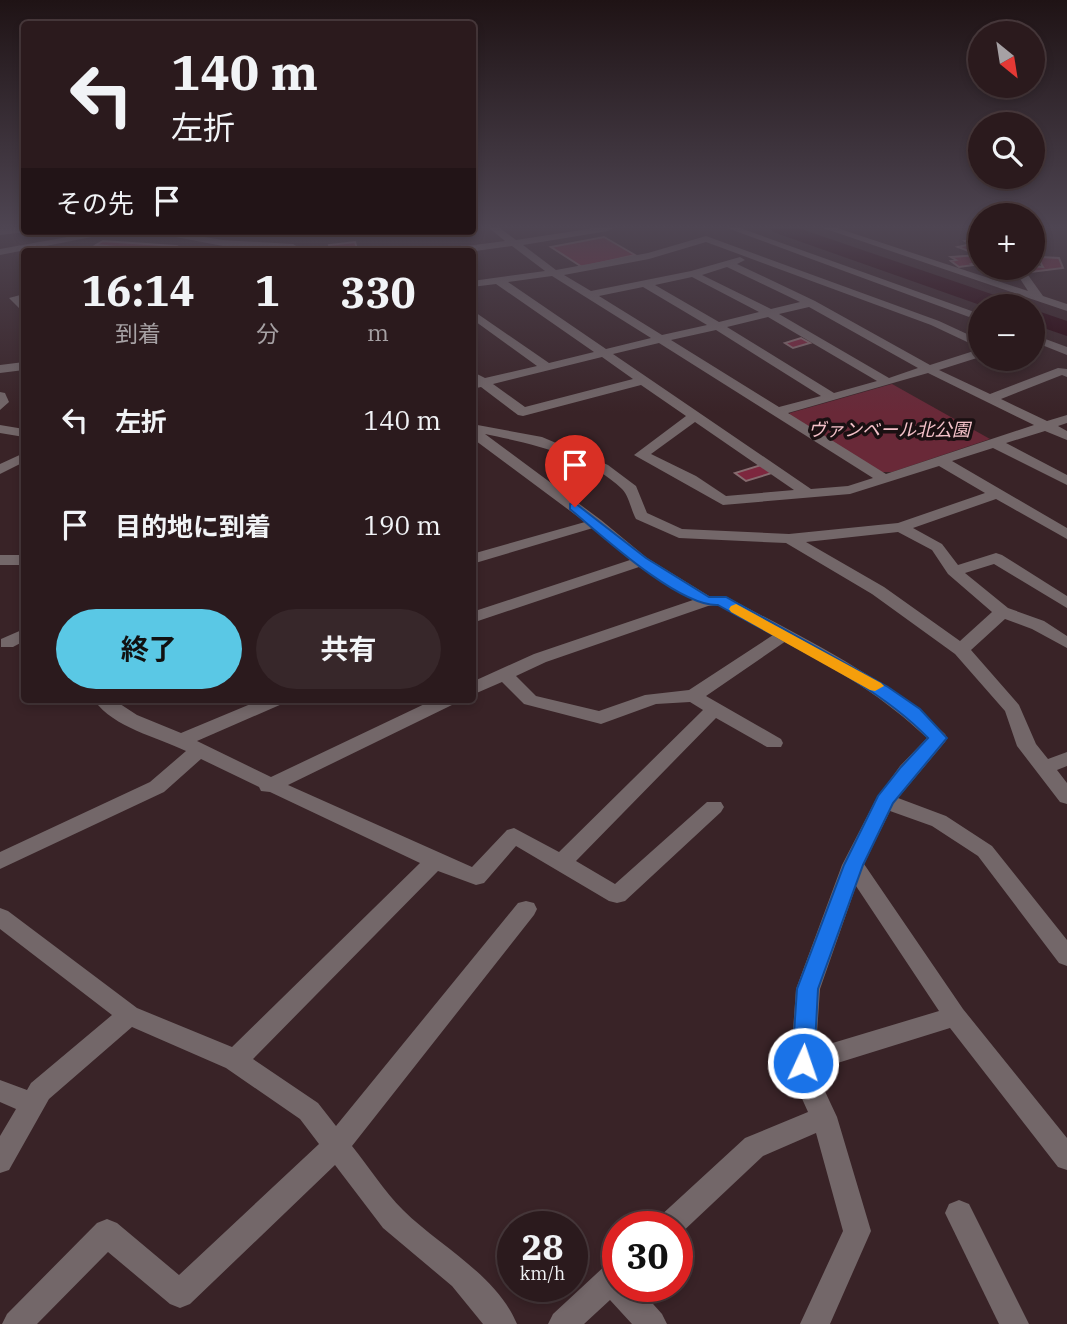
<!DOCTYPE html>
<html lang="ja">
<meta charset="utf-8">
<style>
:root{--surface:#2b1a1d;--page:#37272a;--text:#f1f3f6;--muted:#a6a1a4;--line:#47383b;--accent:#5ac8e5}
body{margin:0;font-family:"IBM Plex Serif","Noto Sans JP",serif;background:var(--page);color:var(--text);height:100vh;display:flex;flex-direction:column;font-size:26px;white-space:nowrap}
*{box-sizing:border-box;margin:0}
p{font-size:23px;color:var(--muted)}
.icon{flex:none;width:38px;height:38px;fill:none;stroke:currentColor;stroke-width:2;stroke-linecap:round;stroke-linejoin:round}
.map{position:relative;flex:1;overflow:hidden}
.details{position:absolute;left:21px;top:248px;width:455px;height:455px;display:flex;flex-direction:column;background:var(--surface);border-radius:7px;box-shadow:0 4px 10px #0003,0 0 0 2px var(--line)}
.details>*{flex:none}
.guide{position:absolute;left:21px;top:21px;width:455px;height:214px;border-radius:7px;box-shadow:0 4px 10px #0003,0 0 0 2px var(--line);background:#2b1a1d;color:var(--text);overflow:hidden}
.needle{width:46px;rotate:150deg}
.buttons{position:absolute;left:968px;top:21px;display:grid;gap:14px}
.buttons a{display:grid;place-items:center;width:77px;height:77px;border-radius:50%;background:var(--surface);box-shadow:0 4px 10px #0003,0 0 0 2px var(--line);font-size:35px}
.speed{position:absolute;left:497px;top:1211px;display:flex;gap:14px;font-size:35px;font-weight:700;text-align:center}
.speed>*{display:grid;place-content:center;width:91px;height:91px;border-radius:50%;background:var(--surface);box-shadow:0 4px 10px #0003,0 0 0 2px var(--line);line-height:1}
.speed small{font-size:18px;font-weight:400}
.speed .limit{border:10px solid #d22;background:#fff;color:#111}
.pin{position:absolute;display:grid;place-items:center;width:60px;height:60px;color:#fff;margin:-72px -30px;border-radius:50% 50% 50% 0;rotate:-45deg;box-shadow:0 0 7px #0007}
.pin .icon{rotate:45deg}
.me{position:absolute;width:77px;margin:-38px;rotate:3deg;stroke-linejoin:round;filter:drop-shadow(0 0 5px #0008)}
.turn{display:flex;align-items:center;gap:24px;height:147px;padding:0 35px;font-size:32px}
.turn .icon{width:91px;height:91px;stroke-width:2.5}
.turn b{display:block;font-size:49px;line-height:60px}
.then{display:flex;align-items:center;height:66px;padding:0 35px;background:#0003;gap:14px;font-size:26px}
.eta{display:flex;justify-content:space-evenly;align-items:center;height:119px;text-align:center}
.eta b{font-size:42px;font-weight:700;line-height:49px}
.action{display:flex;gap:14px;margin-top:auto;padding:14px 35px}
.action a{flex:1;height:80px;border-radius:42px;background:var(--accent);color:#111;font-size:28px;font-weight:700;line-height:80px;text-align:center}
.action a+a{background:var(--page);color:var(--text)}
ul{padding:0;list-style:none}
li{display:flex;align-items:center;gap:21px;height:105px;padding:0 35px}
li div{flex:1}
li b{display:block;font-size:26px}
li em{font-style:normal}
.map>svg:first-child{display:block}
.green{fill:#692938}
.lines{fill:none;stroke-linecap:round;stroke-linejoin:round}
.river{fill:#27000a;fill-rule:evenodd}
.building{fill:#7d273e;stroke:#866b6f;stroke-width:2}
.minor{fill:#736769;fill-rule:evenodd}
.route{fill:#1a73e8;stroke:#114b97;stroke-width:2}
.slow{fill:#f59e0b}
.labels{text-anchor:middle;dominant-baseline:central;stroke-width:7;stroke-linejoin:round;paint-order:stroke}
.far-park-label{font-size:18px;font-style:italic;fill:#f4c1c9;stroke:#1a1012}
</style>
<div class="map">
<svg width="1067" height="1324" viewBox="0 0 1067 1324">
<rect width="100%" height="100%" fill="#392327"/>
<polygon class="green" points="892,384 990,439 892,472 881,472 789,416 790,413"/>
<g class="lines">
<g class="river">
<polygon points="770,228 798,228 1012,301 1015,306 983,306 773,232"/>
<polygon points="1032,309 1067,321 1067,336 1032,324"/>
</g>
</g>
<g class="building">
<polygon points="604,237 635,255 582,267 551,247"/>
<polygon points="972,240 980,243 980,250 971,252 958,247 971,244 965,241"/>
<polygon points="103,241 176,246 168,252 96,245"/>
<polygon points="355,242 357,249 331,251 329,245"/>
<polygon points="979,255 980,263 972,264 974,265 959,267 951,261 956,260 951,257"/>
<polygon points="1040,257 1059,258 1063,268 1031,272 1030,268 1032,266 1043,267 1039,260"/>
<polygon points="801,338 810,343 793,348 785,343"/>
<polygon points="761,465 772,473 746,481 735,473"/>
</g>
<g class="lines">
<g class="minor">
<polygon points="24,228 27,232 0,235 0,229"/>
<path d="M489,228H500L516,240L594,228H613L608,231L523,245L556,270L648,253L706,236L939,321L980,340V348L931,325L706,242L649,259L564,275L591,291L691,271L740,257L745,260L737,264L815,301L930,365L980,349V357L939,370L990,394L1058,368L1067,369V377L1062,375L1001,399L1047,421L1067,415V423L1058,426L1067,431V440L1045,431L1006,443L1067,475V485L993,448L952,461L1067,528V539L996,499L913,528L942,544L958,565L996,553L1002,555L1067,596V608L994,564L965,573L1008,608L1044,621L1067,636V648L1032,629L1005,619L971,650L1019,705L1036,744L1048,759L1067,752V766L1057,770L1067,783V804L1060,802L1017,746L1005,711L955,654L872,594L786,543L679,538L636,519C631,510 629,496 622,489C589,456 529,443 485,434L601,520L647,558L709,596L727,597C803,638 880,674 945,734L947,738L945,742L898,798L946,816L992,846L1067,940V966L1059,963L978,856L932,826L890,811L864,864L963,1009L1067,1138V1170L1058,1167L950,1028L815,1070L837,1117L871,1231L830,1324H800L843,1231L816,1133L763,1156L678,1236L677,1227H654L658,1218L745,1138L808,1112L790,1072L796,989L842,865L875,801L900,766L927,738C885,698 837,669 786,641L706,696L781,739L783,743L781,747H767L716,718L576,861L615,884L707,802H721L724,807L721,812L625,901L617,903L609,901L516,846L484,883L476,885L438,871L253,1059L318,1103L336,1126L518,903L526,901L534,903L537,909L534,915L352,1146C369,1167 384,1191 403,1210C439,1246 496,1274 517,1324H483L452,1286L383,1228L335,1165L190,1304L180,1308L170,1304L108,1252L37,1324H2L7,1314L97,1223L107,1219L117,1223L179,1275L319,1144L300,1119L226,1068L132,1027L49,1099L9,1170L0,1173V1136L16,1109L0,1102V1080L27,1090L31,1083L112,1015L0,929V908L8,911L137,1008L232,1047L420,863L270,792L261,791L259,787L201,759L164,792L0,869V852L150,782L186,751C157,737 114,728 94,700H114L137,715L181,733L260,700H285L282,704L197,741L271,777L433,700H457L454,704L288,785L472,867L507,830L514,828L559,852L703,710L690,702L656,704L601,724L524,704L502,682L472,695V682L534,654L693,600L639,567L472,623V612L630,560L593,528L472,564V554L585,522L472,438V424L542,437L608,465L636,486L647,513L682,529L789,534L898,523L985,493L939,466L850,494L723,505L634,455L686,416L641,385L523,416L518,415L481,387L472,389V376L477,374L485,378L537,366L472,319V310L549,363L594,352L496,284L472,287V281L545,271L512,246L468,252H439L444,249L505,241ZM727,267L800,302L771,309L702,275ZM552,276L651,338L606,349L508,282ZM692,277L759,312L719,322L655,285ZM643,287L707,325L662,335L599,296ZM809,307L918,368L889,378L779,314ZM768,317L877,381L834,393L727,327ZM716,330L821,396L779,407L671,340ZM659,343L873,478L848,486L811,489L613,354ZM602,357L633,379L525,407L493,384ZM928,373L1034,425L886,474L788,413ZM695,422L794,490L726,496L696,476L651,454ZM898,532L932,550L948,574L992,612L960,641L884,587L806,542ZM718,605L773,635L689,690L645,695L599,711L536,696L516,676L546,662L708,606ZM856,886L939,1011L816,1048L820,989Z"/>
<polygon points="727,228 740,228 980,314 980,321"/>
<polygon points="823,228 837,228 1028,291 1013,268 1023,268 1043,296 1067,304 1067,311"/>
<polygon points="101,231 122,231 0,255 0,249"/>
<polygon points="144,231 167,231 223,240 293,244 298,247 293,250 223,246"/>
<polygon points="24,294 24,300 22,300 24,313 9,298"/>
<polygon points="1032,334 1067,347 1067,355 1032,341"/>
<polygon points="24,362 24,370 0,373 0,365"/>
<polygon points="0,392 5,393 9,402 0,410"/>
<polygon points="0,425 24,429 24,437 0,433"/>
<polygon points="24,453 24,462 0,474 0,464"/>
<rect x="0" y="555" width="24" height="10"/>
<polygon points="24,629 24,641 13,647 1,647 1,639"/>
<polygon points="959,1200 969,1204 1029,1324 999,1324 945,1213 949,1204"/>
<polygon points="618,1259 618,1286 637,1286 662,1314 667,1324 632,1324 610,1300 584,1324 548,1324 553,1314 608,1263"/>
</g>
</g>
<linearGradient id="sky" x2="0" y2="1"><stop stop-color="#1f1315"/><stop offset="0.55" stop-color="#4e4552"/><stop offset="1" stop-color="#4e4552" stop-opacity="0"/></linearGradient>
<rect width="1067" height="413" fill="url(#sky)"/>
<path class="route" d="M575,503L646,558L709,597H726L888,687L920,709L947,738L893,803L863,865L818,989L814,1063L811,1070L803,1073L795,1070L792,1063L797,989L844,865L878,796L901,767L928,738C876,683 785,643 718,605C679,607 601,535 570,509V504Z"/>
<polygon class="slow" points="736,604 881,683 884,686 875,691 870,690 731,612 729,609 731,606"/>
<g class="labels">
<g class="far-park-label">
<text x="889" y="429">ヴァンベール北公園</text>
</g>
</g>
</svg>
<div class="buttons">
<a><svg class="needle" viewBox="-14 -14 28 28"><path d="M0-13l5 13h-10z" fill="#e53935"/><path d="M0 13l5-13h-10z" fill="#a6a1a4"/></svg></a>
<a><svg class="icon" aria-label="search" viewBox="0 0 24 24"><circle cx="10" cy="10" r="6"/><path d="M15 15l6 6"/></svg></a>
<a>+</a>
<a>−</a>
</div>
<div class="speed"><div>28<small>km/h</small></div><div class="limit">30</div></div>
<div class="pin" style="left:575px;top:507px;background:#d93025"><svg class="icon" aria-label="arrive" viewBox="0 0 24 24"><path d="M6 21V4h12l-3 4 3 4H6"/></svg></div>
<svg class="me" style="left:803px;top:1063px" viewBox="-20 -20 40 40"><circle r="17" fill="#1a73e8" stroke="#fff" stroke-width="3"/><path d="M0-11L8 9 0 5-8 9z" fill="#fff"/></svg>
<div class="guide">
<div class="turn"><svg class="icon" aria-label="left" viewBox="0 0 24 24"><path d="M17 20v-9H6M10 6l-5 5 5 5"/></svg><div><b>140 m</b>左折</div></div>
<div class="then">その先<svg class="icon" aria-label="arrive" viewBox="0 0 24 24"><path d="M6 21V4h12l-3 4 3 4H6"/></svg></div>
</div>
<section class="details">
<div class="eta">
<div><b>16:14</b><p>到着</p></div>
<div><b>1</b><p>分</p></div>
<div><b>330</b><p>m</p></div>
</div>
<ul>
<li><svg class="icon" aria-label="left" viewBox="0 0 24 24"><path d="M17 20v-9H6M10 6l-5 5 5 5"/></svg><div><b>左折</b></div><em>140 m</em></li>
<li><svg class="icon" aria-label="arrive" viewBox="0 0 24 24"><path d="M6 21V4h12l-3 4 3 4H6"/></svg><div><b>目的地に到着</b></div><em>190 m</em></li>
</ul>
<div class="action"><a>終了</a><a>共有</a></div>
</section>
</div>
